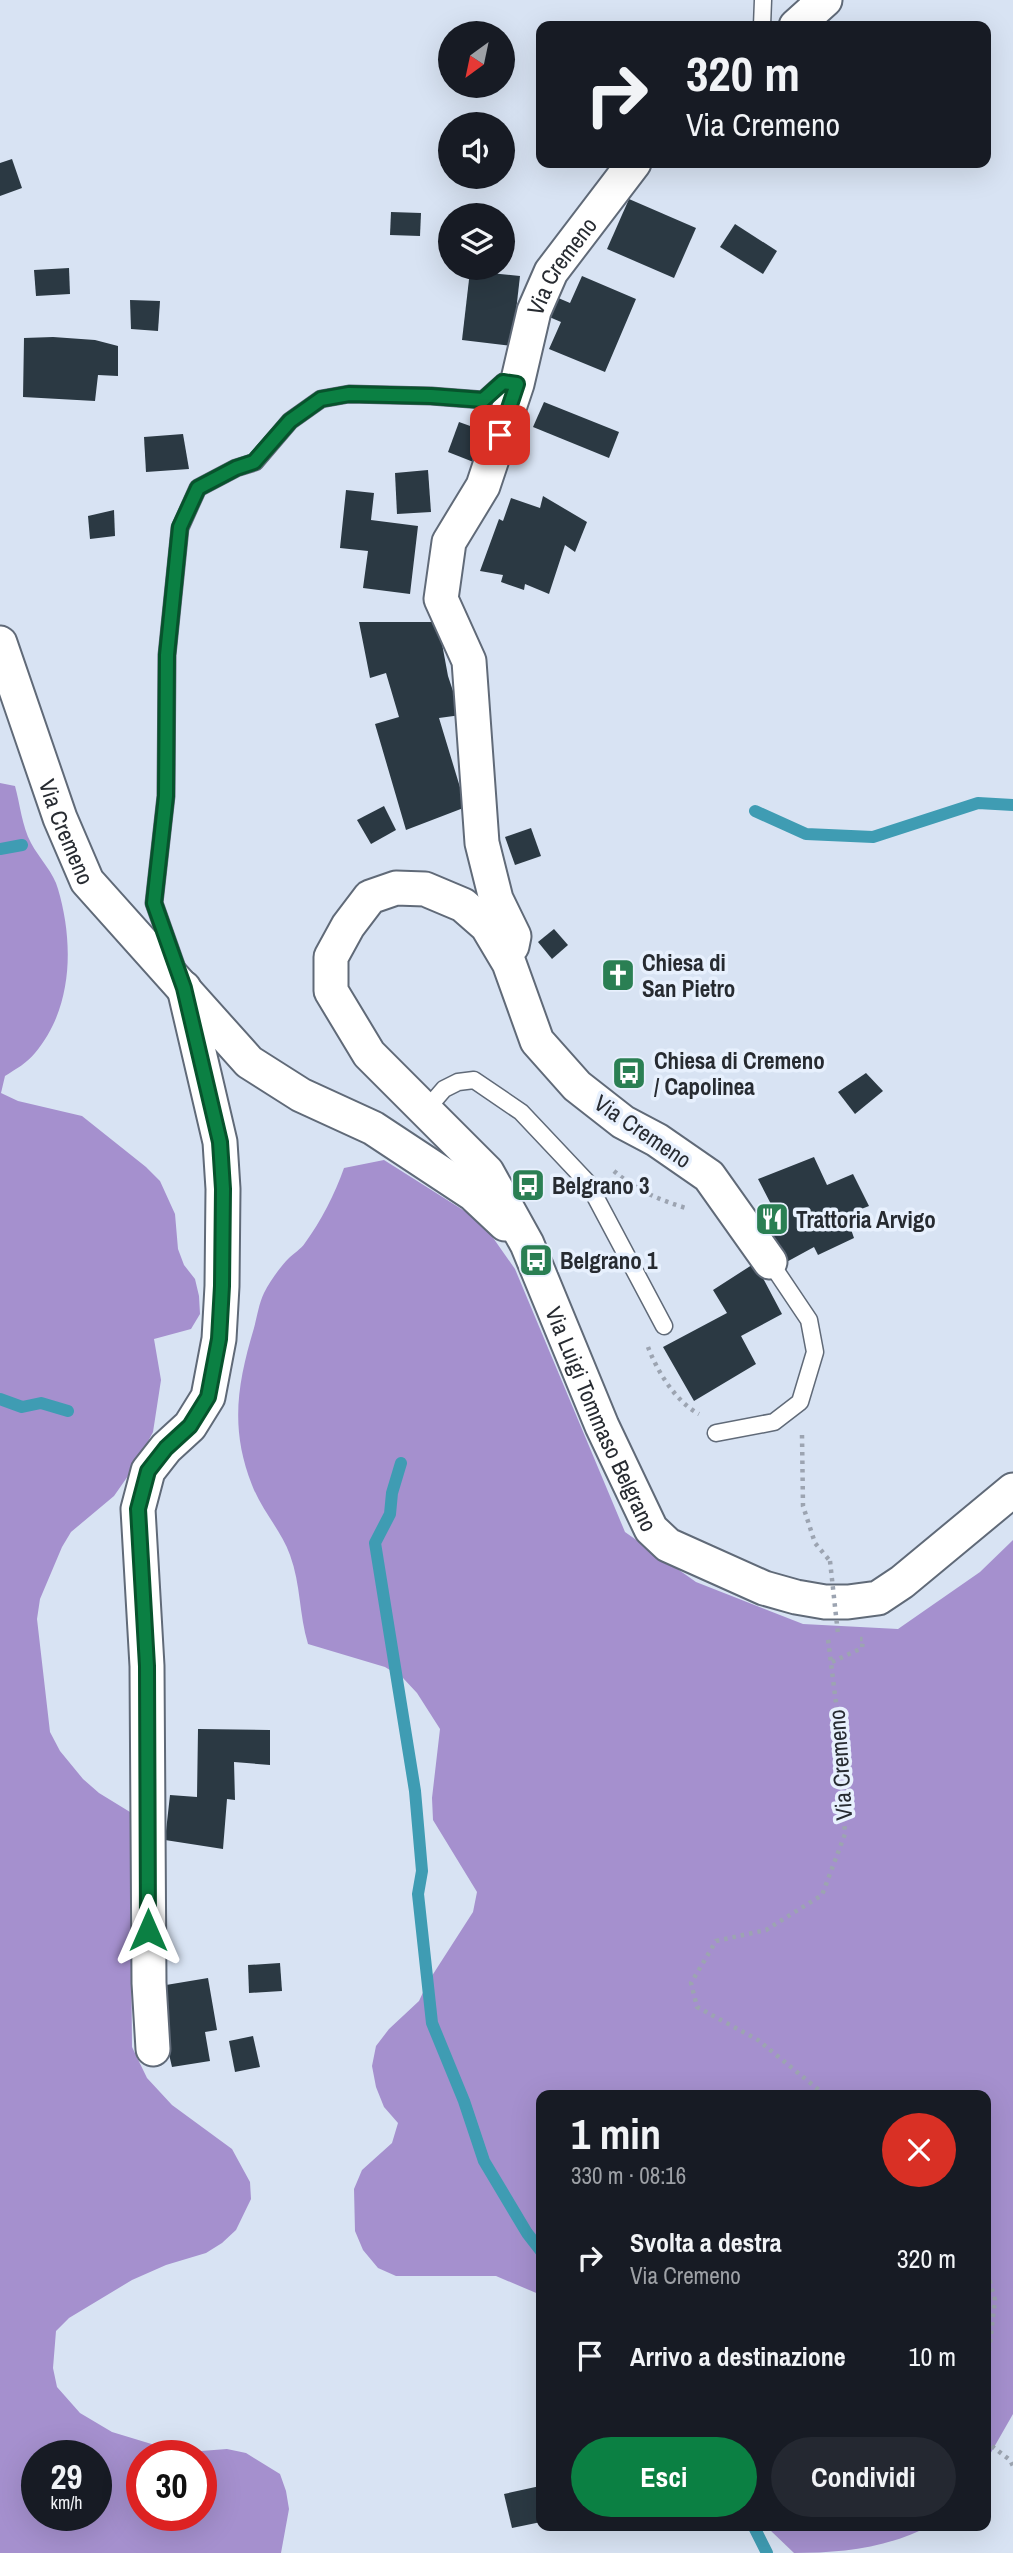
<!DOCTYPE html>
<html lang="it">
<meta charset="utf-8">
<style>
:root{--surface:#171b24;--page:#242831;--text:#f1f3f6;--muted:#9ea1a6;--accent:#0b8043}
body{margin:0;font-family:"Archivo Narrow",sans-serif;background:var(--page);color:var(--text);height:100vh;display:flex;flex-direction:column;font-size:26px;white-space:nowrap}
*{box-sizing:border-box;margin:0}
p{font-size:23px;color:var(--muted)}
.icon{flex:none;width:38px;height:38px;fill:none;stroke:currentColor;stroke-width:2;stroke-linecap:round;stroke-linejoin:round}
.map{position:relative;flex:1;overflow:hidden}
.sheet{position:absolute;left:536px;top:2090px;width:455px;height:441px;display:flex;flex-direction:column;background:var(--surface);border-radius:14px;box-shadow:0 7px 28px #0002}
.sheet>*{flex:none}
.hud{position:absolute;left:536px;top:21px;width:455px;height:147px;border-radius:14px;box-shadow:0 7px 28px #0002;background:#171b24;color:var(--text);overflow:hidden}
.needle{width:46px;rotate:213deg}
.fabs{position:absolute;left:438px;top:21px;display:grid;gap:14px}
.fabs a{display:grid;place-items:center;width:77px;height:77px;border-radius:50%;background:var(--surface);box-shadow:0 7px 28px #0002;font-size:35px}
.speed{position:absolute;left:21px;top:2440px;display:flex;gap:14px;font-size:35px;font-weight:700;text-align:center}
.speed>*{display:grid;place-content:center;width:91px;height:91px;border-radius:50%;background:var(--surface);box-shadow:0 7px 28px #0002;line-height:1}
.speed small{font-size:18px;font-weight:400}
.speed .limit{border:10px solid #d22;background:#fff;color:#111}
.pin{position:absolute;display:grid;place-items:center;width:60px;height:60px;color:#fff;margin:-30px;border-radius:14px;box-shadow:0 4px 10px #0006}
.me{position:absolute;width:77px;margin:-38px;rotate:0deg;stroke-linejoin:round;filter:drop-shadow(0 0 5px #0008)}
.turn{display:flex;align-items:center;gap:24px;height:147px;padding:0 35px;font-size:32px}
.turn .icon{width:91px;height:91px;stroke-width:2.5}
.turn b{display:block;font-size:49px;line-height:60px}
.round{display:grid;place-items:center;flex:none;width:74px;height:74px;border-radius:37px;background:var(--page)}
.summary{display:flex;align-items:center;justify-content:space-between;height:119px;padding:0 35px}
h1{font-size:42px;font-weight:700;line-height:52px}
.primary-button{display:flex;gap:14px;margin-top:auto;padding:14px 35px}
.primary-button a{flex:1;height:80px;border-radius:42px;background:var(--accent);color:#fff;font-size:28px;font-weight:700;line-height:80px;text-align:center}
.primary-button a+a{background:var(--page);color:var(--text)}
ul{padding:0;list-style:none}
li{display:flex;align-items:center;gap:21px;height:98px;padding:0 35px}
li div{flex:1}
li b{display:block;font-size:26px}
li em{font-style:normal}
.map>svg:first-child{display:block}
.forest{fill:#a590ce;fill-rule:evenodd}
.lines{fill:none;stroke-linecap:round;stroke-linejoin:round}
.stream{stroke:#3f9cb3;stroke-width:12}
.building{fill:#2b3943}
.service-casing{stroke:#606a78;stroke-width:19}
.minor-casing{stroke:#606a78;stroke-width:37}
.path{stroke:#9ca4b1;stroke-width:4.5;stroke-dasharray:3.5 5;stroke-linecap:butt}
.service{stroke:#fff;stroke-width:16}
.minor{stroke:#fff;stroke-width:33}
.path-bridge{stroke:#9ca4b1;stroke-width:4.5;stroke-dasharray:3.5 5;stroke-linecap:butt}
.route-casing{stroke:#07532c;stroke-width:18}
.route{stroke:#0b8043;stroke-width:12}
.labels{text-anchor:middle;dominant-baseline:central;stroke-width:7;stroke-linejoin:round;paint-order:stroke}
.street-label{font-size:23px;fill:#272b31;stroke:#e7f0fd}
.poi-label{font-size:23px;font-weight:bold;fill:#272b31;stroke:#e7f0fd;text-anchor:start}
</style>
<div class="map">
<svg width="1013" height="2553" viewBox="0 0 1013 2553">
<rect width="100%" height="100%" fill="#d8e3f3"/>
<g class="forest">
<path d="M0,783L15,786C20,804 22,826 31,843C39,858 54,873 58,889C74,943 73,1008 35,1053C27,1063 16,1069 5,1076L1,1093L18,1101L82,1116L146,1167L160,1181L175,1214L178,1249L184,1265L195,1279L199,1296L200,1314L191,1329L154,1339L161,1380L153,1432L135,1466L114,1496L71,1532L62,1547L40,1599L37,1619L50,1732L60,1751L83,1779L99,1793L130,1812L132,2047L147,2078L172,2105L232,2149L250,2182L251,2199L236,2230L222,2243L206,2253L166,2265L132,2280L69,2318L56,2331L53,2368L57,2387L80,2413L112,2432L168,2449L188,2452L227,2449L246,2453L280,2474L286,2491L289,2509L281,2553H0ZM37,2455H96V2515H37ZM142,2455H201V2515H142Z"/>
<path d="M384,1160L482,1222L515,1269L625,1532L696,1582L803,1624L898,1629L980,1572L1013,1540V2414L985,2463V2095H541V2295L496,2276H396L378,2268L363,2250L355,2231L354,2189L362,2170L392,2143L398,2123L384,2107L376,2087L372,2066L376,2046L389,2029L419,2001L428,1982L473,1912L477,1892L433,1820L432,1798L440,1729L417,1693L403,1678L385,1667L308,1644C299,1615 301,1585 290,1555C281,1530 262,1511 252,1485C230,1429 237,1385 254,1328C257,1317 259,1303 264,1293C270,1281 280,1267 289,1258C294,1253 301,1249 305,1243C321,1221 335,1194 344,1168Z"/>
<path d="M768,2525H931C889,2548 840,2553 794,2553L770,2530Z"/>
</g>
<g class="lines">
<g class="stream">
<polyline points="755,811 806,834 873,837 978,803 1013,805"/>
<polyline points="0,849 22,845"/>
<polyline points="0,1399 22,1407 41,1403 68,1411"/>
<polyline points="401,1463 392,1493 390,1514 375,1543 415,1791 422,1871 418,1894 432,2023 464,2101 484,2161 527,2233 541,2251"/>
<polyline points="753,2525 767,2553"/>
</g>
</g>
<g class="building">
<polygon points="12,159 22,188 0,196 0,163"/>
<polygon points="629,199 696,228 674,278 607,249"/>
<polygon points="391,212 421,213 420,236 390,235"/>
<polygon points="735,224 777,251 763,274 720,247"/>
<polygon points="69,268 70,294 36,296 34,270"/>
<polygon points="470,271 520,276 512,346 462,340"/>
<polygon points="582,276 636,299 605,372 549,349 561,322 547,316 556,297 570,303"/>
<polygon points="130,300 160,301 158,331 131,329"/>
<polygon points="53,337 95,340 118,346 118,376 98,375 95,401 23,397 24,338"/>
<polygon points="544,402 619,432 609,458 533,427"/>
<polygon points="459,422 487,432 476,463 448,452"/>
<polygon points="183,434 189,469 146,472 144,437"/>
<polygon points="428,470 431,512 397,514 395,473"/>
<polygon points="346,490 374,493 371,520 418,526 410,594 363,588 368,551 340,548"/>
<polygon points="543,496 587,522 575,552 565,545 549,594 525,584 524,590 501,582 503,575 480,571 499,519 503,521 511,498 540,508"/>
<polygon points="114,510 115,536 90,539 88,516"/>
<polygon points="359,622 438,622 448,676 461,715 439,718 466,807 406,830 375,724 399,717 386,673 370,678"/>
<polygon points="384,806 396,830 371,844 357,820"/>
<polygon points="531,828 541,856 515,865 505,837"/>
<polygon points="554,929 568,945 552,959 538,942"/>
<polygon points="866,1073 883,1091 855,1114 838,1092"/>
<polygon points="814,1157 827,1185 853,1174 869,1206 846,1215 854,1238 818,1255 814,1247 781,1265 760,1214 773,1208 758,1179"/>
<polygon points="755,1263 782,1314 741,1336 756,1364 694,1401 663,1347 727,1313 713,1290"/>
<polygon points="198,1729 270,1730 270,1765 234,1762 235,1800 227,1799 223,1849 165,1840 170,1795 197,1797"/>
<polygon points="280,1963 282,1991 249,1993 248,1965"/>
<polygon points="208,1978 217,2030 205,2032 210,2061 172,2067 165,2037 160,1986"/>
<polygon points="253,2036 260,2067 235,2072 229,2041"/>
<polygon points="540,2486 541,2522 512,2528 504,2494"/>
</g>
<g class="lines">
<g class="service-casing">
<g id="service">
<polyline points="762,26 763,0"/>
<polyline points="177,968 154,903 166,796 167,655 180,528 198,488 236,468 255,462 290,421 321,399 349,394 431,396 483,400 503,382 515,384"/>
<polyline points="425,1111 444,1089 458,1082 474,1080 521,1112 588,1183 664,1326"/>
<polyline points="716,1433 774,1422 800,1402 815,1352 809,1320 770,1262"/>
</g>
</g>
<g class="minor-casing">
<g id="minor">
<polyline points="796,26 825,0"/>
<path id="s1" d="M0,643L60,818L87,881L249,1062L301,1095L373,1128L473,1194L505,1224"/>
<path id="s2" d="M512,946L514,936L496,899L482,843L469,661L441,599L449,542L483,486L517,384L534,311L551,272L634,163"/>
<path id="s3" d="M770,1262L709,1176L657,1140L623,1122L577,1086L537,1041L509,963L487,926L463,905L425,889L396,888L370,897L348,926L331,957V991L369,1054L487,1172L527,1244L602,1426L651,1529L668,1545L764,1588L796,1597L825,1602H848L878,1598L902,1582L1013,1490"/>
<polyline points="153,2049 149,1983 147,1666 138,1509 148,1471 166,1448 190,1426 208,1397 219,1339 222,1286 223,1189 220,1142 184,988"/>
</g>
</g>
<g class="path">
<path d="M614,1171C636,1190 659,1200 686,1208"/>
<path d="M648,1347C657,1371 676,1402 699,1414"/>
<polyline points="802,1435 803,1506 815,1543 830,1561"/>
<polyline points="832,1662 862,1648 863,1639 860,1639"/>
<polyline points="825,2095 758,2040 697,2007 691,1983 716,1941 766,1930 822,1895 845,1834 836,1703 828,1639"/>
<polyline points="985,2264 995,2300 988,2360 985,2364"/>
<polyline points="985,2441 1010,2460 1013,2466"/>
</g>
<use href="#service" class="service"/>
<use href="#minor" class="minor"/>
<polyline class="path-bridge" points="830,1561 838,1634"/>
</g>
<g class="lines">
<g class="route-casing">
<polyline id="route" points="148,1930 147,1666 138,1509 148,1471 166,1448 190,1426 208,1397 219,1339 222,1286 223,1189 220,1142 184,988 154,903 166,796 167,655 180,527 198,488 236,468 254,462 290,421 321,399 349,394 431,396 483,400 503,382 517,384 500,435"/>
</g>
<use href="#route" class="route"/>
</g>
<defs>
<g id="church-square" transform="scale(1.75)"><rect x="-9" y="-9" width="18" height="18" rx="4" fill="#2a7f53" stroke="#e7f0fd"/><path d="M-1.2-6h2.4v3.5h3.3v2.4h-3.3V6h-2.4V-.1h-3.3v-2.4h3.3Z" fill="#fff"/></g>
<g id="bus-square" transform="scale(1.75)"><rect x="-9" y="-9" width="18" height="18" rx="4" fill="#2a7f53" stroke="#e7f0fd"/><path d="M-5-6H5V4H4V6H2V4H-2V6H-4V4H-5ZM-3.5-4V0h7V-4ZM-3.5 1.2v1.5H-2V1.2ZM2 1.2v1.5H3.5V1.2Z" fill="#fff"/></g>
<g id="restaurant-square" transform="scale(1.75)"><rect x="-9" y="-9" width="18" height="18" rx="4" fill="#2a7f53" stroke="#e7f0fd"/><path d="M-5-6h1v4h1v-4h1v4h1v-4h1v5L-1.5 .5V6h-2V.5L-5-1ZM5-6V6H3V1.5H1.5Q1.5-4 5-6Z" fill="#fff"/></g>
</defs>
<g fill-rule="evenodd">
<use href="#church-square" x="618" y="975"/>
<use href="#bus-square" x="629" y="1073"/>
<use href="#bus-square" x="528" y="1185"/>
<use href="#restaurant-square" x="772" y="1219"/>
<use href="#bus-square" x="536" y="1260"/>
</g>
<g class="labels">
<g class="street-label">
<text stroke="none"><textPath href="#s2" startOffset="718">Via Cremeno</textPath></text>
<text stroke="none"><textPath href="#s1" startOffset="200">Via Cremeno</textPath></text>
<text transform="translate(643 1131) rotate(34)">Via Cremeno</text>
<text stroke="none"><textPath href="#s3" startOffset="1200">Via Luigi Tommaso Belgrano</textPath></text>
<text transform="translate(840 1765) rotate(-94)">Via Cremeno</text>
</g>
<g class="poi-label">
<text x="642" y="962">Chiesa di<tspan x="642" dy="26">San Pietro</tspan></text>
<text x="654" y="1060">Chiesa di Cremeno<tspan x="654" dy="26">/ Capolinea</tspan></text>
<text x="552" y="1185">Belgrano 3</text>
<text x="796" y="1219">Trattoria Arvigo</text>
<text x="560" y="1260">Belgrano 1</text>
</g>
</g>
</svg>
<div class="fabs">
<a><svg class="needle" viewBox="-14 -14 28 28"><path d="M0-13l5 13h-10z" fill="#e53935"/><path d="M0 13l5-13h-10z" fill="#9ea1a6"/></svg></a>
<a><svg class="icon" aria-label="sound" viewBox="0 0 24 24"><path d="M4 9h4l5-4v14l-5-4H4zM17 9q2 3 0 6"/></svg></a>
<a><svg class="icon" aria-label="layers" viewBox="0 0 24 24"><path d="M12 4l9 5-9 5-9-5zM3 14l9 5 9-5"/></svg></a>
</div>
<div class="speed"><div>29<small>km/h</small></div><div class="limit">30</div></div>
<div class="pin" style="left:500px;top:435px;background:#d93025"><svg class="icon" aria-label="arrive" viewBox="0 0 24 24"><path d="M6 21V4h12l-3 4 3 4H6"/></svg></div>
<svg class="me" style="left:148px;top:1930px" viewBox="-20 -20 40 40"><path d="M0-17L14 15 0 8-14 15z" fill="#0b8043" stroke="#fff" stroke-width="4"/></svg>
<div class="hud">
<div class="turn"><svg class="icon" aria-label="right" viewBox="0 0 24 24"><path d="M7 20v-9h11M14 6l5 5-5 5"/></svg><div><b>320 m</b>Via Cremeno</div></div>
</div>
<section class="sheet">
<div class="summary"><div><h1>1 min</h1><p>330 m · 08:16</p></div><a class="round" style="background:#d93025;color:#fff"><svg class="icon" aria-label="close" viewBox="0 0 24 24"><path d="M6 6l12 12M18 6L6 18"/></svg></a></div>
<ul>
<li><svg class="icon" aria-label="right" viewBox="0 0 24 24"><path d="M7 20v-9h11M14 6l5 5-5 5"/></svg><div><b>Svolta a destra</b><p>Via Cremeno</p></div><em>320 m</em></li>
<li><svg class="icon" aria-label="arrive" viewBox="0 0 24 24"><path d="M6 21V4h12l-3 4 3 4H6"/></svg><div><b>Arrivo a destinazione</b></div><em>10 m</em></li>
</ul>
<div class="primary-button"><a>Esci</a><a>Condividi</a></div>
</section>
</div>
